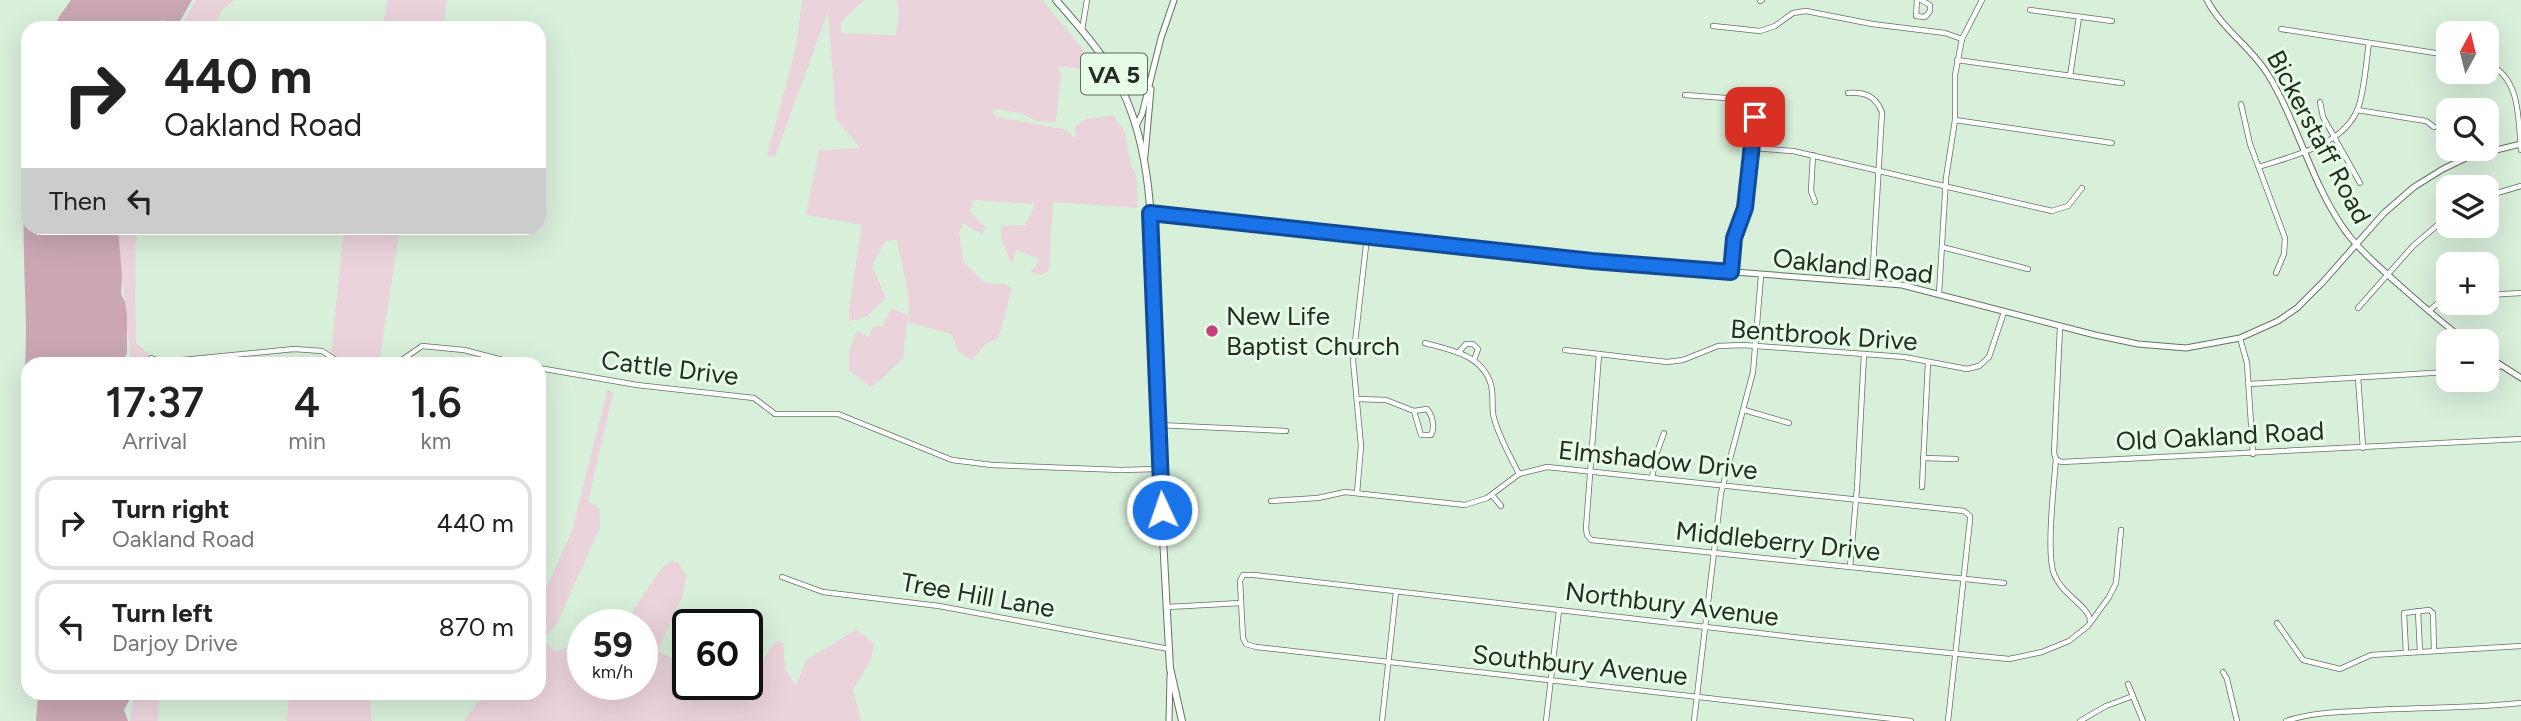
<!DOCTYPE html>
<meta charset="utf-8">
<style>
:root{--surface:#fff;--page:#f2f2f2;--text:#222;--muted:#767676;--line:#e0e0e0}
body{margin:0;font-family:Figtree,sans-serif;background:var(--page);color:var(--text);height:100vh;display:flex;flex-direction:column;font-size:26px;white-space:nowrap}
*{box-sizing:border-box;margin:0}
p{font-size:23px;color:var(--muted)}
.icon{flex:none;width:38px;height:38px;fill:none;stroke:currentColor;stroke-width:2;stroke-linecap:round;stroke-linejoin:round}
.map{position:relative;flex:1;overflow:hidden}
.sheet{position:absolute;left:21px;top:357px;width:525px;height:343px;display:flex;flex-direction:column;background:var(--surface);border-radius:21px;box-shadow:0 7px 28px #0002}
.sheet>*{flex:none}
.hud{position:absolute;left:21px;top:21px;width:525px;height:214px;border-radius:21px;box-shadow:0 7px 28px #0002;background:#fff;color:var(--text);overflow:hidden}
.needle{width:46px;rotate:7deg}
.buttons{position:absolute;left:2436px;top:21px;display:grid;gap:14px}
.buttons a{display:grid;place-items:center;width:63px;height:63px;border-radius:14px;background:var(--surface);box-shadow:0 7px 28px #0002;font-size:35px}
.speed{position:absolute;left:567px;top:609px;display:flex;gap:14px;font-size:35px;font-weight:700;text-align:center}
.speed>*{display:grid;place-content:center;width:91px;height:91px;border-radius:50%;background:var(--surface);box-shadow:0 7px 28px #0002;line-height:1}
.speed small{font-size:18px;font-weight:400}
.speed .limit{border:4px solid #111;border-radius:10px;background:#fff;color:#111}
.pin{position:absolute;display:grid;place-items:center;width:60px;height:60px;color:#fff;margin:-30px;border-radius:14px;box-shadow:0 4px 10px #0006}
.me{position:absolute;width:77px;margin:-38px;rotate:357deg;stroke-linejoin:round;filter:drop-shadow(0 0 5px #0008)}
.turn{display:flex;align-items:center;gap:24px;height:147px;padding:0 28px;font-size:32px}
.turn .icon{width:91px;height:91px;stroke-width:2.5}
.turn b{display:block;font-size:49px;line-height:60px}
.then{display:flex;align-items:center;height:66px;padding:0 28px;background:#0003;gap:14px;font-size:26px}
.eta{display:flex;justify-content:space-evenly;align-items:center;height:119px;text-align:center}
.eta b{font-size:42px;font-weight:600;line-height:49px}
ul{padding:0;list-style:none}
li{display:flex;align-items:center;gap:21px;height:94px;margin:0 14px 10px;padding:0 14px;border:4px solid var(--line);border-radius:21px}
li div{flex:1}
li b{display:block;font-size:26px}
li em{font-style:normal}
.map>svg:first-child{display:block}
.green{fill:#ebd3db}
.water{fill:#caa7b3}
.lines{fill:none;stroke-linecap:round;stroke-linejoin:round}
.minor-casing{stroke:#617462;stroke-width:6}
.tertiary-casing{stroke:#617462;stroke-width:7}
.primary-casing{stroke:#617462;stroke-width:8}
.minor{stroke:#fff;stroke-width:4.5}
.tertiary{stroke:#fff;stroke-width:5}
.primary{stroke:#fff;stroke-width:6}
.route-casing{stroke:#114b97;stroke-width:18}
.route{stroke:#1a73e8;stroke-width:12}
.poi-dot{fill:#c63f7e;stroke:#e6fce7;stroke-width:2.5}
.labels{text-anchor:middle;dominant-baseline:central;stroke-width:6;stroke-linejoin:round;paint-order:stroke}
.shield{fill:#e6fce7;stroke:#5e6a5e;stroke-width:2}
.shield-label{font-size:24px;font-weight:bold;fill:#242c24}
.street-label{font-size:26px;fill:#242c24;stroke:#e6fce7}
.poi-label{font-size:26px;fill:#242c24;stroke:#e6fce7;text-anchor:start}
</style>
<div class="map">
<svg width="2521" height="721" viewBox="0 0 2521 721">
<rect width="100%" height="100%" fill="#d8efda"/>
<g class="green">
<polygon points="196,0 235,0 224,8 212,28 179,28"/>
<polygon points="388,0 447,0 443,28 382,28"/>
<path d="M802,0H864L841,22V33L896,35L899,11L897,0H1042L1088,55L1093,70L1058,66L1061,73L1056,122L1036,121L1020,113L993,109L994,116L1067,130L1073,137L1076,136L1075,126L1086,119L1113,115L1125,132L1131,166L1136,173L1138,208L1053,202L1049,271L1041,275L1031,272L1040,260L1017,250L1012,263L1001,239V226L1025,225L1035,204L974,200L970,211L985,227L983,235L963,223L959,233L964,262L985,283L1006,284L1012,289L998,339L986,343L972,361L959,352L951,334L907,322L903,359C890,368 884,380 870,387L849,370V351L857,331L869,337L873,327L883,326L891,308L909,316L908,292L897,240L885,241L872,266L886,298L866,317L849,321V308L862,225L806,215L819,150L860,148L836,119L828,12L775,157L767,156L796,47Z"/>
<polygon points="117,228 138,228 135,248 136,343 148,353 151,364 131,364"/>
<polygon points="344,228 400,228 379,364 330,364"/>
<path d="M608,388L613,394L588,501L599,508L600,528L556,625L543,639L554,651L583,645V684H642V625H623L661,569L671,561L678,562L686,575L683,595L658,651C673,659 688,665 688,684H747V672L759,667L775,641L783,643L785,668L796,686L806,660L856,630L874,643L871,660L853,690L861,721H464L478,702L499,693H539V604L572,531Z"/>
<polygon points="134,693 160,693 158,721 130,721"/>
<polygon points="289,693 369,693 372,721 287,721"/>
</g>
<g class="water">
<polygon points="71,0 192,0 179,23 160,20 171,28 55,28 59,17"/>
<path d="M28,147V228H118L122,276L121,294L125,302L127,315V353L124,359L129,364H28V410C23,383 26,357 26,330C25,268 20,208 28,147Z"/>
<polygon points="38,693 133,693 124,710 128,721 36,721"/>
</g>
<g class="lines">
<g class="minor-casing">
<g id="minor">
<polyline points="1917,0 1916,16 1925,17 1930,11 1930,5 1921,0"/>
<polyline points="1760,1 1762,0"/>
<polyline points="2030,10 2112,21"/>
<polyline points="1713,26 1760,31 1775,26 1793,13 1806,11 1872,24 1945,33 1962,39"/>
<polyline points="2281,29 2448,55"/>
<polyline points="1082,30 1087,0"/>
<polyline points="1957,60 2122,83"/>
<path d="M2487,63C2521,78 2518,118 2521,150"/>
<polyline points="2070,76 2079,17"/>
<path d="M1848,93C1864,92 1875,95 1882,112L1872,283"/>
<polyline points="1685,95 1781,102"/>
<polyline points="2320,102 2323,117 2360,183"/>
<polyline points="2241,104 2250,144 2285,238 2284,254 2276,273"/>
<polyline points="2357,110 2426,121 2434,127"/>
<polyline points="1955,120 2112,143"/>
<polyline points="1752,148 1793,151 2052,211 2068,206 2082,188"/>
<polyline points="1813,155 1811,191 1815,202"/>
<path d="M2259,167C2294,155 2349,145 2360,102C2365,83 2366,63 2369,43"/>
<polyline points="2487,196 2521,186"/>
<polyline points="1942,247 2028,269"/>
<polyline points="1731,272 1734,238 1745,208 1757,101"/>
<polyline points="1939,294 1946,178 1955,120 1955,75 1962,39 1982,0"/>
<polyline points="2487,295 2521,293"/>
<polyline points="2358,308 2413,246 2448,216"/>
<polyline points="2429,311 2438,303 2448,298"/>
<polyline points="2060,327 2054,453 2056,459 2061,462 2521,439"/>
<polyline points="2240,338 2247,363 2253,454"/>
<path d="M1425,343C1451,350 1483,355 1491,385C1494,396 1491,408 1494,418C1499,437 1510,456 1519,474"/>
<polyline points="1565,350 1667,362 1683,360 1718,346 1743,345 1904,357 1967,369 1979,366 1989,357 2004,312"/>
<polyline points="1459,352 1466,344 1473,344 1478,349 1474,360"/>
<polyline points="1599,354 1586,528 1587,535 1591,540 2004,583"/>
<polyline points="151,358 162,362 294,349 322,351 342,364"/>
<polyline points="396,364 422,346 464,350 518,364"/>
<polyline points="539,368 637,385 754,398 775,414 838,414 952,460 992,465 1121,470 1159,469"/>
<polyline points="2487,370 2501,366"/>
<polyline points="2358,377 2363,448"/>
<polyline points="2249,384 2448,372"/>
<path d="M1358,399L1386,400L1414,411L1427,409C1433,416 1435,428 1431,435H1421L1414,411"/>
<polyline points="1744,410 1789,423"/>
<polyline points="1158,425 1286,431"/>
<polyline points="1923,458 1956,459"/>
<path d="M2056,459C2054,484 2046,554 2054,574C2062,595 2089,606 2090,621"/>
<polyline points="1652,478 1656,455 1664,433"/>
<polyline points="1922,487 1928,362"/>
<polyline points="1357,493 1361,446 1353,360 1367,237"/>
<polyline points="1492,495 1501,506"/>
<polyline points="1271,501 1318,498 1345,492 1465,505 1487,498 1519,474 1547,467 1964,511 1970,516 1970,520 1948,721"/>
<polyline points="1850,567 1857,488 1864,354"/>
<polyline points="782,577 823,592 939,606 1169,649"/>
<polyline points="1167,607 1241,603"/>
<polyline points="2418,611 2420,652"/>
<polyline points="2277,623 2303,660 2340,669 2371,655 2521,646"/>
<polyline points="2406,653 2404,613 2429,610 2433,613 2434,651"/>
<polyline points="2223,672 2227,679 2237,721"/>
<polyline points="2128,684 2143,721"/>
<polyline points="1382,721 1396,592"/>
<polyline points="1546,721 1559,610"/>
<polyline points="1694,721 1721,493 1753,372 1761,276"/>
<polyline points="1911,721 1256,647 1246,644 1243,638 1240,581 1243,575 1254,575 1810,639 2009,659 2042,652 2069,641 2088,626 2109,597 2116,583 2121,530"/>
<polyline points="2080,721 2106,706 2133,696"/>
<path d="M2286,721C2310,713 2335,712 2360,711C2414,707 2467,709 2521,703"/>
</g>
</g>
<g class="tertiary-casing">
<g id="tertiary">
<path d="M2207,0C2222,29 2250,46 2267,73C2297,121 2310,179 2342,226C2355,246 2372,260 2389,276C2414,298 2439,321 2466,341"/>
<polyline points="1136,126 1142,114 1161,38 1174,0"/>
<polyline points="1145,156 1151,89"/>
<polyline points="1150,213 1631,264 1902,285 2095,335 2138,344 2186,348 2240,338 2278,321 2297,308 2322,283 2384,213 2414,187 2443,169 2468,157 2521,144"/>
<polyline points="2487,356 2521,378"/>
<polyline points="1169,721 1170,675"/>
</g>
</g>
<g class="primary-casing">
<path id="primary" d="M1056,0C1086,34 1117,69 1132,114C1157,185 1151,265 1154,340C1158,449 1164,559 1170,668L1182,721"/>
</g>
<use href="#minor" class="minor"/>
<use href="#tertiary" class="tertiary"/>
<use href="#primary" class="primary"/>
</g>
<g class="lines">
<g class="route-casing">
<polyline id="route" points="1162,510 1150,213 1592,261 1731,272 1734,238 1745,208 1755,117"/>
</g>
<use href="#route" class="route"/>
</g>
<circle class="poi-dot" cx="1212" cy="331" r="7"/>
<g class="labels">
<rect class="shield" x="1081" y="53.5" width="66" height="41" rx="5"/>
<g class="shield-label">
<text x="1114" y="74">VA 5</text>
</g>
<g class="street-label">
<text transform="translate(2319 137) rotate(62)">Bickerstaff Road</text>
<text transform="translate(1853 266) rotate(6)">Oakland Road</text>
<text transform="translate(1824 335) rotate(4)">Bentbrook Drive</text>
<text transform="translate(670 368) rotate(7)">Cattle Drive</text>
<text transform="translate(2220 436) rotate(-3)">Old Oakland Road</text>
<text transform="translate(1658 460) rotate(6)">Elmshadow Drive</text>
<text transform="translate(1778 541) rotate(6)">Middleberry Drive</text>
<text transform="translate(978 595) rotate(10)">Tree Hill Lane</text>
<text transform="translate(1672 604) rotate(7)">Northbury Avenue</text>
<text transform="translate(1580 665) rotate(6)">Southbury Avenue</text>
</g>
<g class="poi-label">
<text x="1226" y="316">New Life<tspan x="1226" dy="30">Baptist Church</tspan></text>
</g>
</g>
</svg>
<div class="buttons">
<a><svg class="needle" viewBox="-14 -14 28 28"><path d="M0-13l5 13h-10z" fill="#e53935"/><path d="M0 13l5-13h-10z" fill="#767676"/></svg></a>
<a><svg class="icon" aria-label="search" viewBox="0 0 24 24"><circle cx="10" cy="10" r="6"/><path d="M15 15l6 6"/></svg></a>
<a><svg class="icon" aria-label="layers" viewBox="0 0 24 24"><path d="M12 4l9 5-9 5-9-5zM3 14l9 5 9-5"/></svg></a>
<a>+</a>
<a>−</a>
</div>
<div class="speed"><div>59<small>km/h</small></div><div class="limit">60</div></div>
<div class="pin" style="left:1755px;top:117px;background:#d93025"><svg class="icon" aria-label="arrive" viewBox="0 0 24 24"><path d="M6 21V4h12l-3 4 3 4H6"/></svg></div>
<svg class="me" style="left:1162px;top:510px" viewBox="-20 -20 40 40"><circle r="17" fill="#1a73e8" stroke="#fff" stroke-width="3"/><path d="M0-11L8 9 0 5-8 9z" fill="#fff"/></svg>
<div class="hud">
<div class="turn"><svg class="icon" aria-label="right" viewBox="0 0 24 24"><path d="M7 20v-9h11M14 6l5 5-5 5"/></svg><div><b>440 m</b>Oakland Road</div></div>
<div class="then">Then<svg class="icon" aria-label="left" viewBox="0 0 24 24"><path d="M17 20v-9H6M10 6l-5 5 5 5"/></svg></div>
</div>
<section class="sheet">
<div class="eta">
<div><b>17:37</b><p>Arrival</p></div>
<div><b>4</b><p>min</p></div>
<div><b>1.6</b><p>km</p></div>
</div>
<ul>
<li><svg class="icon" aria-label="right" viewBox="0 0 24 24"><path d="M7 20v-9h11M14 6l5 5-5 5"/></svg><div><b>Turn right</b><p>Oakland Road</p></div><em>440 m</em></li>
<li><svg class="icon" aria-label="left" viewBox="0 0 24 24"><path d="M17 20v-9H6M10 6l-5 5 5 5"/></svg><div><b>Turn left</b><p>Darjoy Drive</p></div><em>870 m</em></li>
</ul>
</section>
</div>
